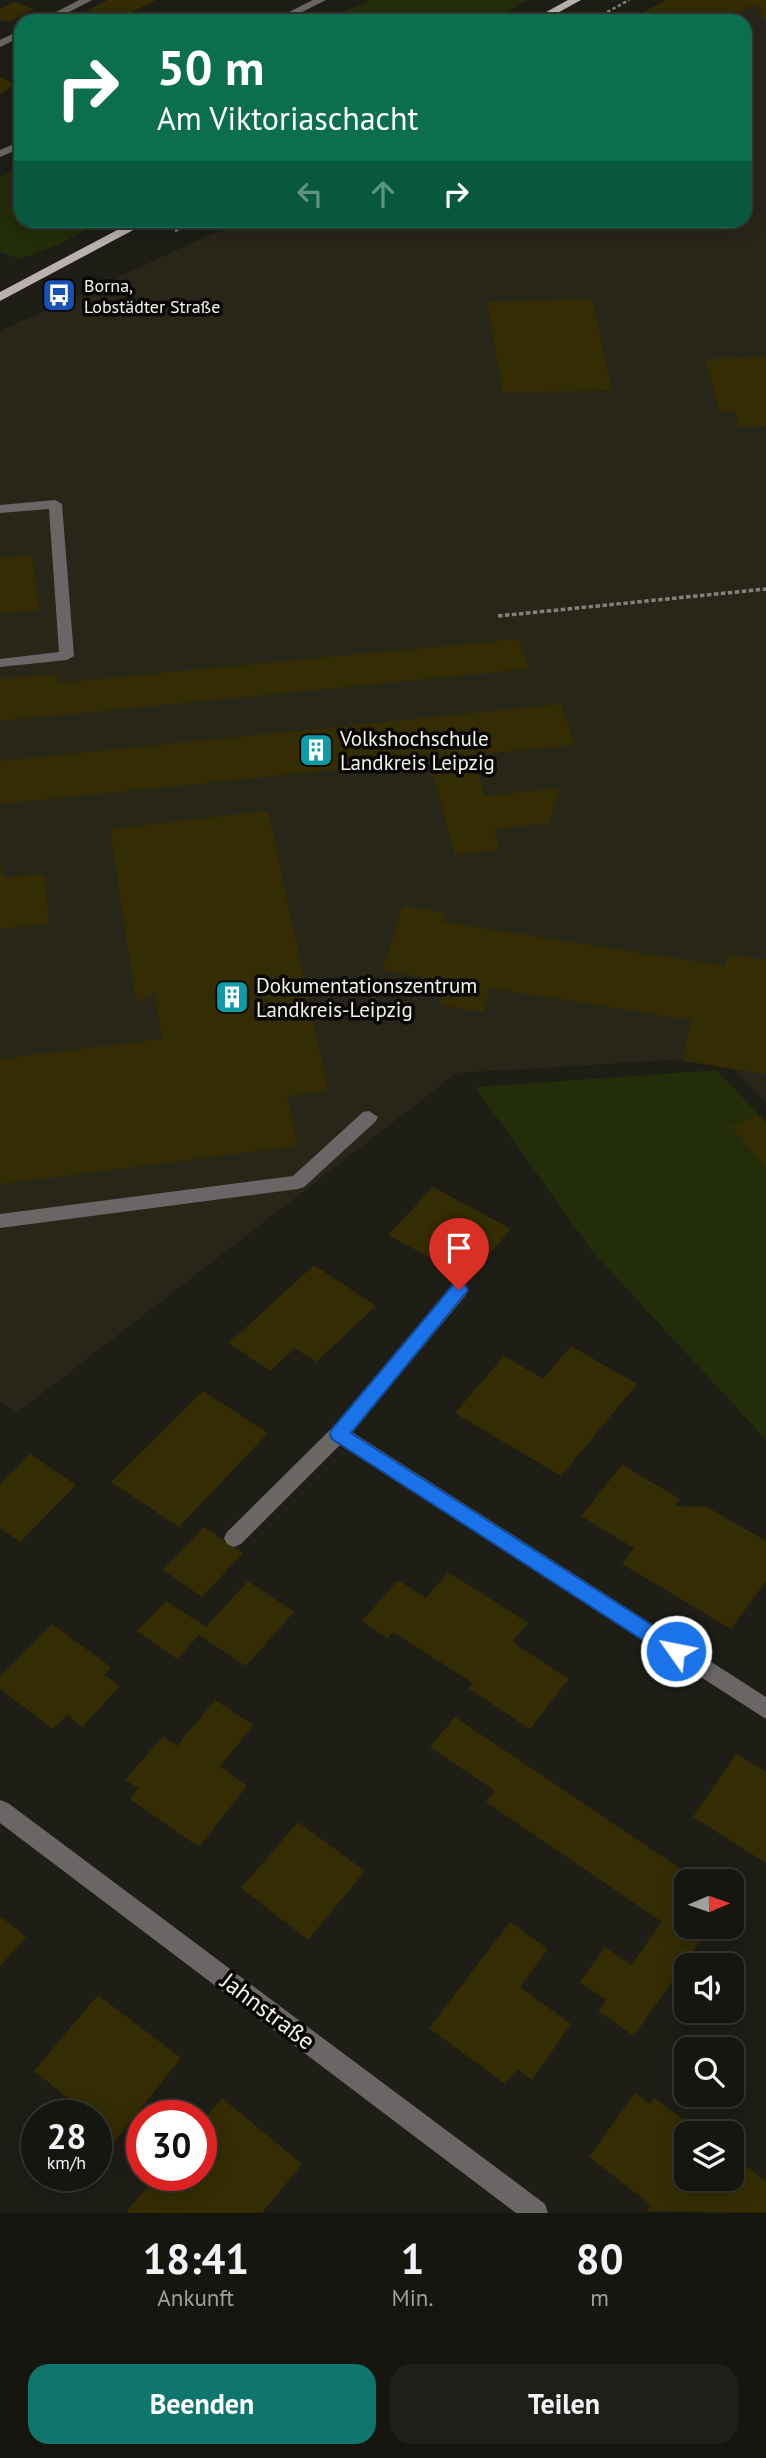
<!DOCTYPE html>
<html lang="de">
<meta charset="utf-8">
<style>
:root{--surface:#161610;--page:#1f1f19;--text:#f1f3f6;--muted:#9e9f9f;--line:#353530;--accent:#0f766e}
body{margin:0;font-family:"PT Sans",sans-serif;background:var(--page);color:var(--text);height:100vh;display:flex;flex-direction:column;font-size:26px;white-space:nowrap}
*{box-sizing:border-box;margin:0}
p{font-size:23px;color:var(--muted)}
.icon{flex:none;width:38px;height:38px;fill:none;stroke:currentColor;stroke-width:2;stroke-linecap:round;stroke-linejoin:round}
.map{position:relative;height:2213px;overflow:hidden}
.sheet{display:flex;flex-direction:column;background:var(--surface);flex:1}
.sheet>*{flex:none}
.hud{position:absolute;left:14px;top:14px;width:738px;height:214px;border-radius:21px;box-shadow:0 4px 18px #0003,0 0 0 2px var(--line);background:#0b6e4f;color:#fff;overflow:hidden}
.needle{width:46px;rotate:88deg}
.controls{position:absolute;left:674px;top:1869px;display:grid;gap:14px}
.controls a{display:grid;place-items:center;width:70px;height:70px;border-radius:14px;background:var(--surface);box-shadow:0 4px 18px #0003,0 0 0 2px var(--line);font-size:35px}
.speed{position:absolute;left:21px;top:2100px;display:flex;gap:14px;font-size:35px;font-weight:700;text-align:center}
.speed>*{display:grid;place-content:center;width:91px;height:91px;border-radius:50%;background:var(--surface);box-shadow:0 4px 18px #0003,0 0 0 2px var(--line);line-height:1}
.speed small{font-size:18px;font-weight:400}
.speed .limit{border:10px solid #d22;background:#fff;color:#111}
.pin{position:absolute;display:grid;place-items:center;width:60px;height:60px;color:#fff;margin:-72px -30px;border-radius:50% 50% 50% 0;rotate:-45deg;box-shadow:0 0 7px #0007}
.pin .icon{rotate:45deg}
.me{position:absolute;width:77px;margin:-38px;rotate:303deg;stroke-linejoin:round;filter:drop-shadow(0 0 5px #0008)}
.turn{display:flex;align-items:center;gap:24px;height:147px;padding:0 28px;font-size:32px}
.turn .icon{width:91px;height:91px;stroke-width:2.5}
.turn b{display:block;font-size:49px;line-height:60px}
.lanes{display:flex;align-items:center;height:66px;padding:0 28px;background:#0003;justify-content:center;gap:35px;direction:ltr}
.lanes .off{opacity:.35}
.eta{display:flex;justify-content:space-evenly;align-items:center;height:119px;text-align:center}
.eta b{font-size:42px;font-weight:700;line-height:49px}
.cta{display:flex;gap:14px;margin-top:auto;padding:14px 28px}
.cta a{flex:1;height:80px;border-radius:21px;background:var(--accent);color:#fff;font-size:28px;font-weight:700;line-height:80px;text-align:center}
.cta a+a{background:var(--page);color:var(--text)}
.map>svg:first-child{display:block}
.built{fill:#282619}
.green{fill:#232d0a}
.building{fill:#342d03}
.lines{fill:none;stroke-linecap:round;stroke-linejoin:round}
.path-far1{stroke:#82817b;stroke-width:2.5;stroke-dasharray:3.5 2.5;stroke-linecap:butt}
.path{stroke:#82817b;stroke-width:3.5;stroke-dasharray:4.5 2.5;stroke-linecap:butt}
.minor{fill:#6a6666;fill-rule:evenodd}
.major{fill:#bab0b0;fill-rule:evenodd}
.route{fill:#1a73e8;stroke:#114b97;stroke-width:2}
.labels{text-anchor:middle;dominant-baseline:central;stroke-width:7;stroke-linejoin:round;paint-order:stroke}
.far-poi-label{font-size:18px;fill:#f3f2ed;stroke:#080705;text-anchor:start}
.poi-label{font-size:21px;fill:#f3f2ed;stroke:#080705;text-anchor:start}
.near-street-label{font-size:24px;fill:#f3f2ed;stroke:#080705}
</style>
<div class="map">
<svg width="766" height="2213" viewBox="0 0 766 2213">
<rect width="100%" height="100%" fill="#1e1d16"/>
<polygon class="built" points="766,0 766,1102 722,1057 457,1073 17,1413 0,1402 0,331 240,221 746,220 746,21 628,21"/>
<g class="green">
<polygon points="370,0 529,0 489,21 323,21"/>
<polygon points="21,166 21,220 103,221 58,245 19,259 0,252 0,177"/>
<polygon points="717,1070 766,1122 766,1440 592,1251 475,1087"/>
</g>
<g class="building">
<polygon points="108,0 156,0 114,21 86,11"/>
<polygon points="666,0 766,0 766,23 760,9 752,5 724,21 627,21"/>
<polygon points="13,2 34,9 8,22 0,20 0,9"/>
<polygon points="0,77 16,84 0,94"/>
<polygon points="592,299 612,390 503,393 487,302"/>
<polygon points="766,357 766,426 739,427 735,411 720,412 705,359"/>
<polygon points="32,555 39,610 0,613 0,558"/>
<polygon points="518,639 529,669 0,721 0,679 57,674 58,683"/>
<polygon points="561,704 575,745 473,755 485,796 560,788 549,823 494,829 500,850 455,855 429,760 0,804 0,761"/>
<polygon points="268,811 328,1091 287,1096 297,1146 0,1184 0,1059 162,1039 155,993 136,1001 110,829"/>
<polygon points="0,864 4,878 44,874 49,924 0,929"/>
<polygon points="403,906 446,913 443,922 725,966 727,954 766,960 766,1074 683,1061 691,1020 490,988 483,1012 440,1005 447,981 382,970"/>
<polygon points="757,1114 766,1124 766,1166 730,1127"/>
<polygon points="433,1187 511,1229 468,1278 388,1235"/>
<polygon points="314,1265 376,1306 316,1362 295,1348 270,1371 229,1343"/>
<polygon points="571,1346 637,1384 561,1476 455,1413 504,1356 543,1379"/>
<polygon points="203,1391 268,1433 179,1527 111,1482"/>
<polygon points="30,1454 76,1485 20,1542 0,1528 0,1484"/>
<polygon points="622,1465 680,1499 675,1506 707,1507 766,1541 766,1581 731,1629 622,1564 634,1548 581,1516"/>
<polygon points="204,1527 243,1553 202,1597 163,1570"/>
<polygon points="448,1572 528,1623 512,1642 569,1679 530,1729 468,1688 473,1683 393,1632 388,1639 362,1621 398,1580 426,1598"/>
<polygon points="248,1581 294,1612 246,1666 199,1635 177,1659 137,1631 166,1601 206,1627"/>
<polygon points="52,1624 111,1667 104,1675 120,1686 82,1727 67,1715 53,1729 0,1689 0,1677"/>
<polygon points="215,1700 253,1725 220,1767 247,1786 199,1847 130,1799 139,1788 125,1780 163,1736 177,1746"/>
<polygon points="455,1717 699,1881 686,1881 686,1927 710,1927 634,2036 598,2011 606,2000 580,1982 605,1947 631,1965 662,1922 486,1802 495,1791 430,1747"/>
<polygon points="736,1754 766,1772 766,1863 693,1817"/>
<polygon points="298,1822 365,1871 308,1940 241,1888"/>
<polygon points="0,1916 26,1937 0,1966"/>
<polygon points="510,1922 548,1949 520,1987 571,2024 532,2080 517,2069 505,2084 429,2028"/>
<polygon points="98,1995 181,2058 106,2152 96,2144 96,2116 61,2116 73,2102 34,2071"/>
<polygon points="635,2093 650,2104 654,2098 702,2133 686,2133 686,2179 732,2179 732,2155 766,2181 766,2213 646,2211 651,2205 589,2157"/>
<polygon points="222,2098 302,2164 262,2213 129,2213 127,2211 157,2175 201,2175 201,2123"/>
</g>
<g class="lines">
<g class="path-far1">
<polyline points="602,15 629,0"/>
<polyline points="175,231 200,220"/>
</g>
<polyline class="path" points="498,616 766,589"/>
<g class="minor">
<polygon points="79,0 92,0 52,21 39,21"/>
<polygon points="313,0 326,0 284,21 271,21"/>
<polygon points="21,30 21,37 0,47 0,40"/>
<polygon points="21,141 21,148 0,157 0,150"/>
<polygon points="55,500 62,504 74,656 67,660 0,667 0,659 59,652 49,509 0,513 0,505"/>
<polygon points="369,1111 378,1117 375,1122 304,1187 298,1189 0,1228 0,1214 293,1176 363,1112"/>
<polygon points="459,1283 466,1285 468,1290 466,1295 352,1432 766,1697 766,1719 340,1445 241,1544 234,1547 227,1544 224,1538 227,1532 332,1428 452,1285"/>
<polygon points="0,1800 8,1803 545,2204 548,2213 516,2213 0,1823"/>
</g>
<g class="major">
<polygon points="568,0 581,0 543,21 530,21"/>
<polygon points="136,220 152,220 0,301 0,292"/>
</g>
</g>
<polygon class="route" points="459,1283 465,1285 468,1290 465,1294 351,1433 683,1645 686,1651 683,1657 676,1659 669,1657 332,1439 330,1434 332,1429 453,1285"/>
<defs>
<g id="bus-square" transform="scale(1.75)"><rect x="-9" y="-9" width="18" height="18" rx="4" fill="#1a4fb4" stroke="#080705"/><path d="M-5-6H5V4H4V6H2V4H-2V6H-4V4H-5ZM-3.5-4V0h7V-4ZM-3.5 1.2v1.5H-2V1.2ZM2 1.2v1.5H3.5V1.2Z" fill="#fff"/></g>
<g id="building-square" transform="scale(1.75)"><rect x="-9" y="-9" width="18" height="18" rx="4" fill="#0f9aa8" stroke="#080705"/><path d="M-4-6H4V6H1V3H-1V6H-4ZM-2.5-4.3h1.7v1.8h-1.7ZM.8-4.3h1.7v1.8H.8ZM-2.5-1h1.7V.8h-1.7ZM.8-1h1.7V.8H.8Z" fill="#fff"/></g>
</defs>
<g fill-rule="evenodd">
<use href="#bus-square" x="59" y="295"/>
<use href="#building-square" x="316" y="750"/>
<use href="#building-square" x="232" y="997"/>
</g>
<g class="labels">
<g class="far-poi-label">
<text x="84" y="285">Borna,<tspan x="84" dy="21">Lobstädter Straße</tspan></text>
</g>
<g class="poi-label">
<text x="340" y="738">Volkshochschule<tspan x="340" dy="24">Landkreis Leipzig</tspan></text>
<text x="256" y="985">Dokumentationszentrum<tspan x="256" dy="24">Landkreis-Leipzig</tspan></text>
</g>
<g class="near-street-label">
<text transform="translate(268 2011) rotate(37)">Jahnstraße</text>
</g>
</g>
</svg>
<div class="controls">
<a><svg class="needle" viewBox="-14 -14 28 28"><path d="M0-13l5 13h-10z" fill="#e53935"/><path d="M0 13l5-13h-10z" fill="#9e9f9f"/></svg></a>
<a><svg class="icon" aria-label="sound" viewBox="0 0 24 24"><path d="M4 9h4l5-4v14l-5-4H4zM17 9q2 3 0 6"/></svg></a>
<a><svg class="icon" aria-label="search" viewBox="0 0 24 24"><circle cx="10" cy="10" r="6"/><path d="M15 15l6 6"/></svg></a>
<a><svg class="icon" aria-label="layers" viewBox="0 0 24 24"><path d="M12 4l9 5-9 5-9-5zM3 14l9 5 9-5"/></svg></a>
</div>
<div class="speed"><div>28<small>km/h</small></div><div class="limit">30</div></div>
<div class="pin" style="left:459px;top:1290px;background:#d93025"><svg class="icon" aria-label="arrive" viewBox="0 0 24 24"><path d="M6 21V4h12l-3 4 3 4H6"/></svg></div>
<svg class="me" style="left:676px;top:1651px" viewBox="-20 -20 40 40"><circle r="17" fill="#1a73e8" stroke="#fff" stroke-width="3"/><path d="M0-11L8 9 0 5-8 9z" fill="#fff"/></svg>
<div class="hud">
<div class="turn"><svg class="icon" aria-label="right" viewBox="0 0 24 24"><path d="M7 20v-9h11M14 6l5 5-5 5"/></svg><div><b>50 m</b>Am Viktoriaschacht</div></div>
<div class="lanes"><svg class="icon off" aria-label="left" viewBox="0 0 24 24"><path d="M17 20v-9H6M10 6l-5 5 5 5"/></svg><svg class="icon off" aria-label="ahead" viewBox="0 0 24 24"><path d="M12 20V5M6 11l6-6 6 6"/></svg><svg class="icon" aria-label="right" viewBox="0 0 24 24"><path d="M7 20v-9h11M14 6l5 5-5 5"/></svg></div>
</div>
</div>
<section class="sheet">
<div class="eta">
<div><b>18:41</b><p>Ankunft</p></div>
<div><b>1</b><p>Min.</p></div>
<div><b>80</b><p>m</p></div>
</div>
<div class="cta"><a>Beenden</a><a>Teilen</a></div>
</section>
